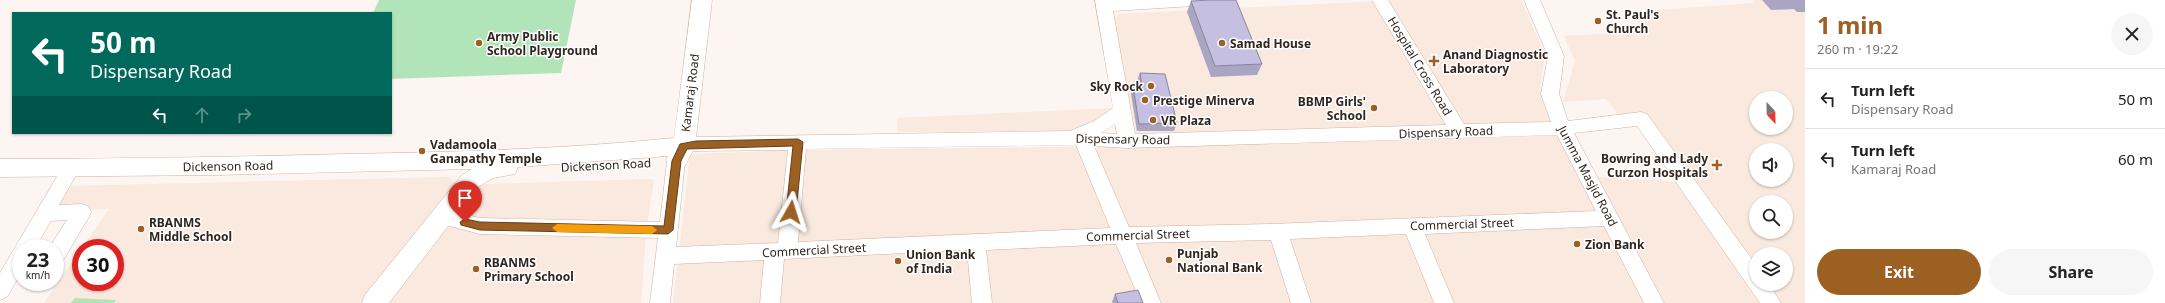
<!DOCTYPE html>
<meta charset="utf-8">
<style>
:root{--surface:#fff;--page:#f6f6f6;--text:#222;--muted:#767676;--line:#e0e0e0;--accent:#9d6023}
body{margin:0;font-family:"Noto Sans",sans-serif;background:var(--page);color:var(--text);height:100vh;display:flex;flex-direction:column;font-size:15px;white-space:nowrap}
*{box-sizing:border-box;margin:0}
p{font-size:13px;color:var(--muted)}
.icon{flex:none;width:22px;height:22px;fill:none;stroke:currentColor;stroke-width:2;stroke-linecap:round;stroke-linejoin:round}
.map{position:relative;flex:1;overflow:hidden}
.side{display:flex;flex-direction:column;background:var(--surface);width:360px}
.side>*{flex:none}
.hud{position:absolute;left:12px;top:12px;width:380px;height:122px;border-radius:0px;box-shadow:0 1px 3px #0004;background:#00695c;color:#fff;overflow:hidden}
.needle{width:26px;rotate:158deg}
.controls{position:absolute;left:1749px;top:91px;display:grid;gap:8px}
.controls a{display:grid;place-items:center;width:44px;height:44px;border-radius:50%;background:var(--surface);box-shadow:0 1px 3px #0004;font-size:20px}
.speed{position:absolute;left:12px;top:239px;display:flex;gap:8px;font-size:20px;font-weight:700;text-align:center}
.speed>*{display:grid;place-content:center;width:52px;height:52px;border-radius:50%;background:var(--surface);box-shadow:0 1px 3px #0004;line-height:1}
.speed small{font-size:10px;font-weight:400}
.speed .limit{border:6px solid #d22;background:#fff;color:#111}
.pin{position:absolute;display:grid;place-items:center;width:34px;height:34px;color:#fff;margin:-41px -17px;border-radius:50% 50% 50% 0;rotate:-45deg;box-shadow:0 0 4px #0007}
.pin .icon{rotate:45deg}
.me{position:absolute;width:44px;margin:-22px;rotate:6deg;stroke-linejoin:round;filter:drop-shadow(0 0 3px #0008)}
.turn{display:flex;align-items:center;gap:14px;height:84px;padding:0 12px;font-size:18px}
.turn .icon{width:52px;height:52px;stroke-width:2.5}
.turn b{display:block;font-size:28px;line-height:34px}
.lanes{display:flex;align-items:center;height:38px;padding:0 12px;background:#0003;justify-content:center;gap:20px;direction:ltr}
.lanes .off{opacity:.35}
.round{display:grid;place-items:center;flex:none;width:42px;height:42px;border-radius:21px;background:var(--page)}
.overview{display:flex;align-items:center;justify-content:space-between;height:68px;padding:0 12px}
h1{font-size:24px;font-weight:700;line-height:30px;color:var(--accent)}
.action{display:flex;gap:8px;margin-top:auto;padding:8px 12px}
.action a{flex:1;height:46px;border-radius:24px;background:var(--accent);color:#fff;font-size:16px;font-weight:700;line-height:46px;text-align:center}
.action a+a{background:var(--page);color:var(--text)}
ul{padding:0;list-style:none}
li{display:flex;align-items:center;gap:12px;height:60px;padding:0 12px;border-top:1px solid var(--line)}
li div{flex:1}
li b{display:block;font-size:15px}
li em{font-style:normal}
main{display:flex;flex:1;min-height:0}
.map>svg:first-child{display:block}
.built{fill:#f9e9de;fill-rule:evenodd}
.green{fill:#b2e4b9}
.lines{fill:none;stroke-linecap:round;stroke-linejoin:round}
.minor-casing{stroke:#d1b19d;stroke-width:1}
.major-casing{stroke:#d1b19d;stroke-width:1}
.minor{fill:#fff;fill-rule:evenodd}
.major{fill:#fff;fill-rule:evenodd}
.wall{fill:#a9a5c2}
.building{fill:#c5c0e1;stroke:#8a869e}
.route{fill:#9d6023;stroke:#663e17}
.slow{fill:#f59e0b}
.poi-dot{fill:#9d6023;stroke:#fff;stroke-width:1.5}
.labels{text-anchor:middle;dominant-baseline:central;stroke-width:3;stroke-linejoin:round;paint-order:stroke}
.poi-label{font-size:12px;font-weight:bold;fill:#31251d;stroke:#fff;text-anchor:start}
.street-label{font-size:12px;fill:#31251d;stroke:#fff}
</style>
<main>
<div class="map">
<svg width="1805" height="303" viewBox="0 0 1805 303">
<rect width="100%" height="100%" fill="#fcf5f1"/>
<g class="built">
<polygon points="1399,0 1521,0 1545,54 1540,88 1553,124 1136,134 1114,20 1119,14"/>
<path d="M1752,0H1805V303H1776L1763,284H1786V254H1756V275L1643,117L1621,119L1606,99L1563,102L1575,61L1564,36L1645,31L1631,12L1754,3ZM1756,98H1786V128H1756ZM1756,150H1786V180H1756ZM1756,202H1786V232H1756Z"/>
<polygon points="1113,108 1095,123 1077,131 898,132 897,118"/>
<polygon points="1559,133 1650,303 673,303 690,156 694,154 795,150 1138,146"/>
<polygon points="449,177 455,183 453,191 361,303 44,303 81,249 81,282 115,282 115,248 82,248 109,209 55,212 69,186"/>
<polygon points="1597,177 1681,182 1767,303 1662,303"/>
<polygon points="654,179 646,233 641,303 385,303 474,192 484,184"/>
</g>
<g class="green">
<polygon points="379,0 576,0 561,73 391,79 391,13 373,13"/>
<polygon points="75,298 116,300 114,303 71,303"/>
</g>
<g class="lines">
<g class="minor-casing">
<g id="minor">
<path d="M1095,0H1218L1216,4L1210,5L1113,11L1135,134L1446,125L1372,0H1388L1464,124L1551,122L1541,94L1548,56L1524,0H1540L1564,56L1559,94L1568,121L1641,112L1647,114L1756,265V284H1769L1781,303H1760L1637,126L1574,133L1664,303H1644L1604,226L1425,234L1454,303H1434L1406,234L1290,239L1311,303H1291L1271,240L1136,243L1161,303H1141L1116,244L986,250L992,303H972L967,250L784,259L780,303H760L764,260L674,264L670,303H650L658,238L480,234L435,222L433,217L435,212L442,209L480,218L660,222L667,161L670,156L676,154L682,156L685,161L676,247L778,243L788,150L696,151L684,153L678,151L675,146L678,141L696,137L1070,131L1094,121L1113,108ZM1115,124L1117,134L1101,133ZM1557,135L1596,211L1271,224L1129,227L1094,146L1127,148ZM1076,145L1110,228L798,242L806,149Z"/>
<polygon points="71,161 77,163 80,168 59,205 82,204 89,207 91,212 89,217 62,262 55,264 55,248 49,248 67,220 51,221 35,248 21,248 21,273 7,297 0,300 0,273 65,163"/>
</g>
</g>
<g class="major-casing">
<path id="major" d="M692,0H712L695,146L685,166L677,169L669,166L666,160L668,156L518,167L515,174L493,178L478,187L389,303H362L365,295L462,175L472,169L217,175L0,177V159C115,159 230,157 346,154C455,152 565,149 674,138Z"/>
</g>
<use href="#minor" class="minor"/>
<use href="#major" class="major"/>
</g>
<g class="wall">
<polygon points="1762,0 1805,0 1805,12 1797,12 1794,9 1771,10"/>
<polygon points="1191,1 1262,64 1257,75 1211,77 1187,12"/>
<polygon points="1140,73 1177,123 1174,131 1137,131 1131,94 1133,86 1138,86 1137,81"/>
<polygon points="1115,294 1143,303 1113,303 1112,302"/>
</g>
<g class="building">
<polygon points="1211,0 1236,0 1262,64 1215,66 1191,1"/>
<polygon points="1140,73 1165,74 1177,123 1139,124 1133,86 1142,86"/>
<polygon points="1138,290 1143,303 1118,303 1115,294"/>
</g>
<polygon class="route" points="798,139 803,142 796,212 791,216 786,212 793,146 687,149 681,161 673,230 668,234 480,230 461,225 460,222 465,219 480,222 664,226 672,161 680,144 696,141"/>
<polygon class="slow" points="557,224 652,226 657,230 652,234 557,232 552,228"/>
<g class="poi-dot">
<circle cx="1598" cy="21" r="4"/>
<circle cx="479" cy="43" r="4"/>
<circle cx="1222" cy="43" r="4"/>
<path d="M1432 55h4v4h4v4h-4v4h-4v-4h-4v-4h4z"/>
<circle cx="1151" cy="86" r="4"/>
<circle cx="1145" cy="100" r="4"/>
<circle cx="1374" cy="108" r="4"/>
<circle cx="1153" cy="120" r="4"/>
<circle cx="422" cy="151" r="4"/>
<path d="M1715 159h4v4h4v4h-4v4h-4v-4h-4v-4h4z"/>
<circle cx="141" cy="229" r="4"/>
<circle cx="1577" cy="244" r="4"/>
<circle cx="1169" cy="260" r="4"/>
<circle cx="898" cy="261" r="4"/>
<circle cx="476" cy="269" r="4"/>
</g>
<g class="labels">
<g class="poi-label">
<text x="1606" y="14">St. Paul's<tspan x="1606" dy="14">Church</tspan></text>
<text x="487" y="36">Army Public<tspan x="487" dy="14">School Playground</tspan></text>
<text x="1230" y="43">Samad House</text>
<text x="1443" y="54">Anand Diagnostic<tspan x="1443" dy="14">Laboratory</tspan></text>
<text x="1143" y="86" text-anchor="end">Sky Rock</text>
<text x="1153" y="100">Prestige Minerva</text>
<text x="1366" y="101" text-anchor="end">BBMP Girls'<tspan x="1366" dy="14">School</tspan></text>
<text x="1161" y="120">VR Plaza</text>
<text x="430" y="144">Vadamoola<tspan x="430" dy="14">Ganapathy Temple</tspan></text>
<text x="1708" y="158" text-anchor="end">Bowring and Lady<tspan x="1708" dy="14">Curzon Hospitals</tspan></text>
<text x="149" y="222">RBANMS<tspan x="149" dy="14">Middle School</tspan></text>
<text x="1585" y="244">Zion Bank</text>
<text x="1177" y="253">Punjab<tspan x="1177" dy="14">National Bank</tspan></text>
<text x="906" y="254">Union Bank<tspan x="906" dy="14">of India</tspan></text>
<text x="484" y="262">RBANMS<tspan x="484" dy="14">Primary School</tspan></text>
</g>
<g class="street-label">
<text transform="translate(1420 66) rotate(59)">Hospital Cross Road</text>
<text transform="translate(690 93) rotate(-83)">Kamaraj Road</text>
<text transform="translate(1446 132) rotate(-2)">Dispensary Road</text>
<text transform="translate(1123 139) rotate(1)">Dispensary Road</text>
<text transform="translate(606 165) rotate(-3)">Dickenson Road</text>
<text transform="translate(228 166) rotate(-1)">Dickenson Road</text>
<text transform="translate(1588 176) rotate(62)">Jumma Masjid Road</text>
<text transform="translate(1462 224) rotate(-2)">Commercial Street</text>
<text transform="translate(1138 235) rotate(-2)">Commercial Street</text>
<text transform="translate(814 250) rotate(-3)">Commercial Street</text>
</g>
</g>
</svg>
<div class="controls">
<a><svg class="needle" viewBox="-14 -14 28 28"><path d="M0-13l5 13h-10z" fill="#e53935"/><path d="M0 13l5-13h-10z" fill="#767676"/></svg></a>
<a><svg class="icon" aria-label="sound" viewBox="0 0 24 24"><path d="M4 9h4l5-4v14l-5-4H4zM17 9q2 3 0 6"/></svg></a>
<a><svg class="icon" aria-label="search" viewBox="0 0 24 24"><circle cx="10" cy="10" r="6"/><path d="M15 15l6 6"/></svg></a>
<a><svg class="icon" aria-label="layers" viewBox="0 0 24 24"><path d="M12 4l9 5-9 5-9-5zM3 14l9 5 9-5"/></svg></a>
</div>
<div class="speed"><div>23<small>km/h</small></div><div class="limit">30</div></div>
<div class="pin" style="left:465px;top:222px;background:#d93025"><svg class="icon" aria-label="arrive" viewBox="0 0 24 24"><path d="M6 21V4h12l-3 4 3 4H6"/></svg></div>
<svg class="me" style="left:791px;top:212px" viewBox="-20 -20 40 40"><path d="M0-17L14 15 0 8-14 15z" fill="#9d6023" stroke="#fff" stroke-width="4"/></svg>
<div class="hud">
<div class="turn"><svg class="icon" aria-label="left" viewBox="0 0 24 24"><path d="M17 20v-9H6M10 6l-5 5 5 5"/></svg><div><b>50 m</b>Dispensary Road</div></div>
<div class="lanes"><svg class="icon" aria-label="left" viewBox="0 0 24 24"><path d="M17 20v-9H6M10 6l-5 5 5 5"/></svg><svg class="icon off" aria-label="ahead" viewBox="0 0 24 24"><path d="M12 20V5M6 11l6-6 6 6"/></svg><svg class="icon off" aria-label="right" viewBox="0 0 24 24"><path d="M7 20v-9h11M14 6l5 5-5 5"/></svg></div>
</div>
</div>
<section class="side">
<div class="overview"><div><h1>1 min</h1><p>260 m · 19:22</p></div><a class="round"><svg class="icon" aria-label="close" viewBox="0 0 24 24"><path d="M6 6l12 12M18 6L6 18"/></svg></a></div>
<ul>
<li><svg class="icon" aria-label="left" viewBox="0 0 24 24"><path d="M17 20v-9H6M10 6l-5 5 5 5"/></svg><div><b>Turn left</b><p>Dispensary Road</p></div><em>50 m</em></li>
<li><svg class="icon" aria-label="left" viewBox="0 0 24 24"><path d="M17 20v-9H6M10 6l-5 5 5 5"/></svg><div><b>Turn left</b><p>Kamaraj Road</p></div><em>60 m</em></li>
</ul>
<div class="action"><a>Exit</a><a>Share</a></div>
</section>
</main>
